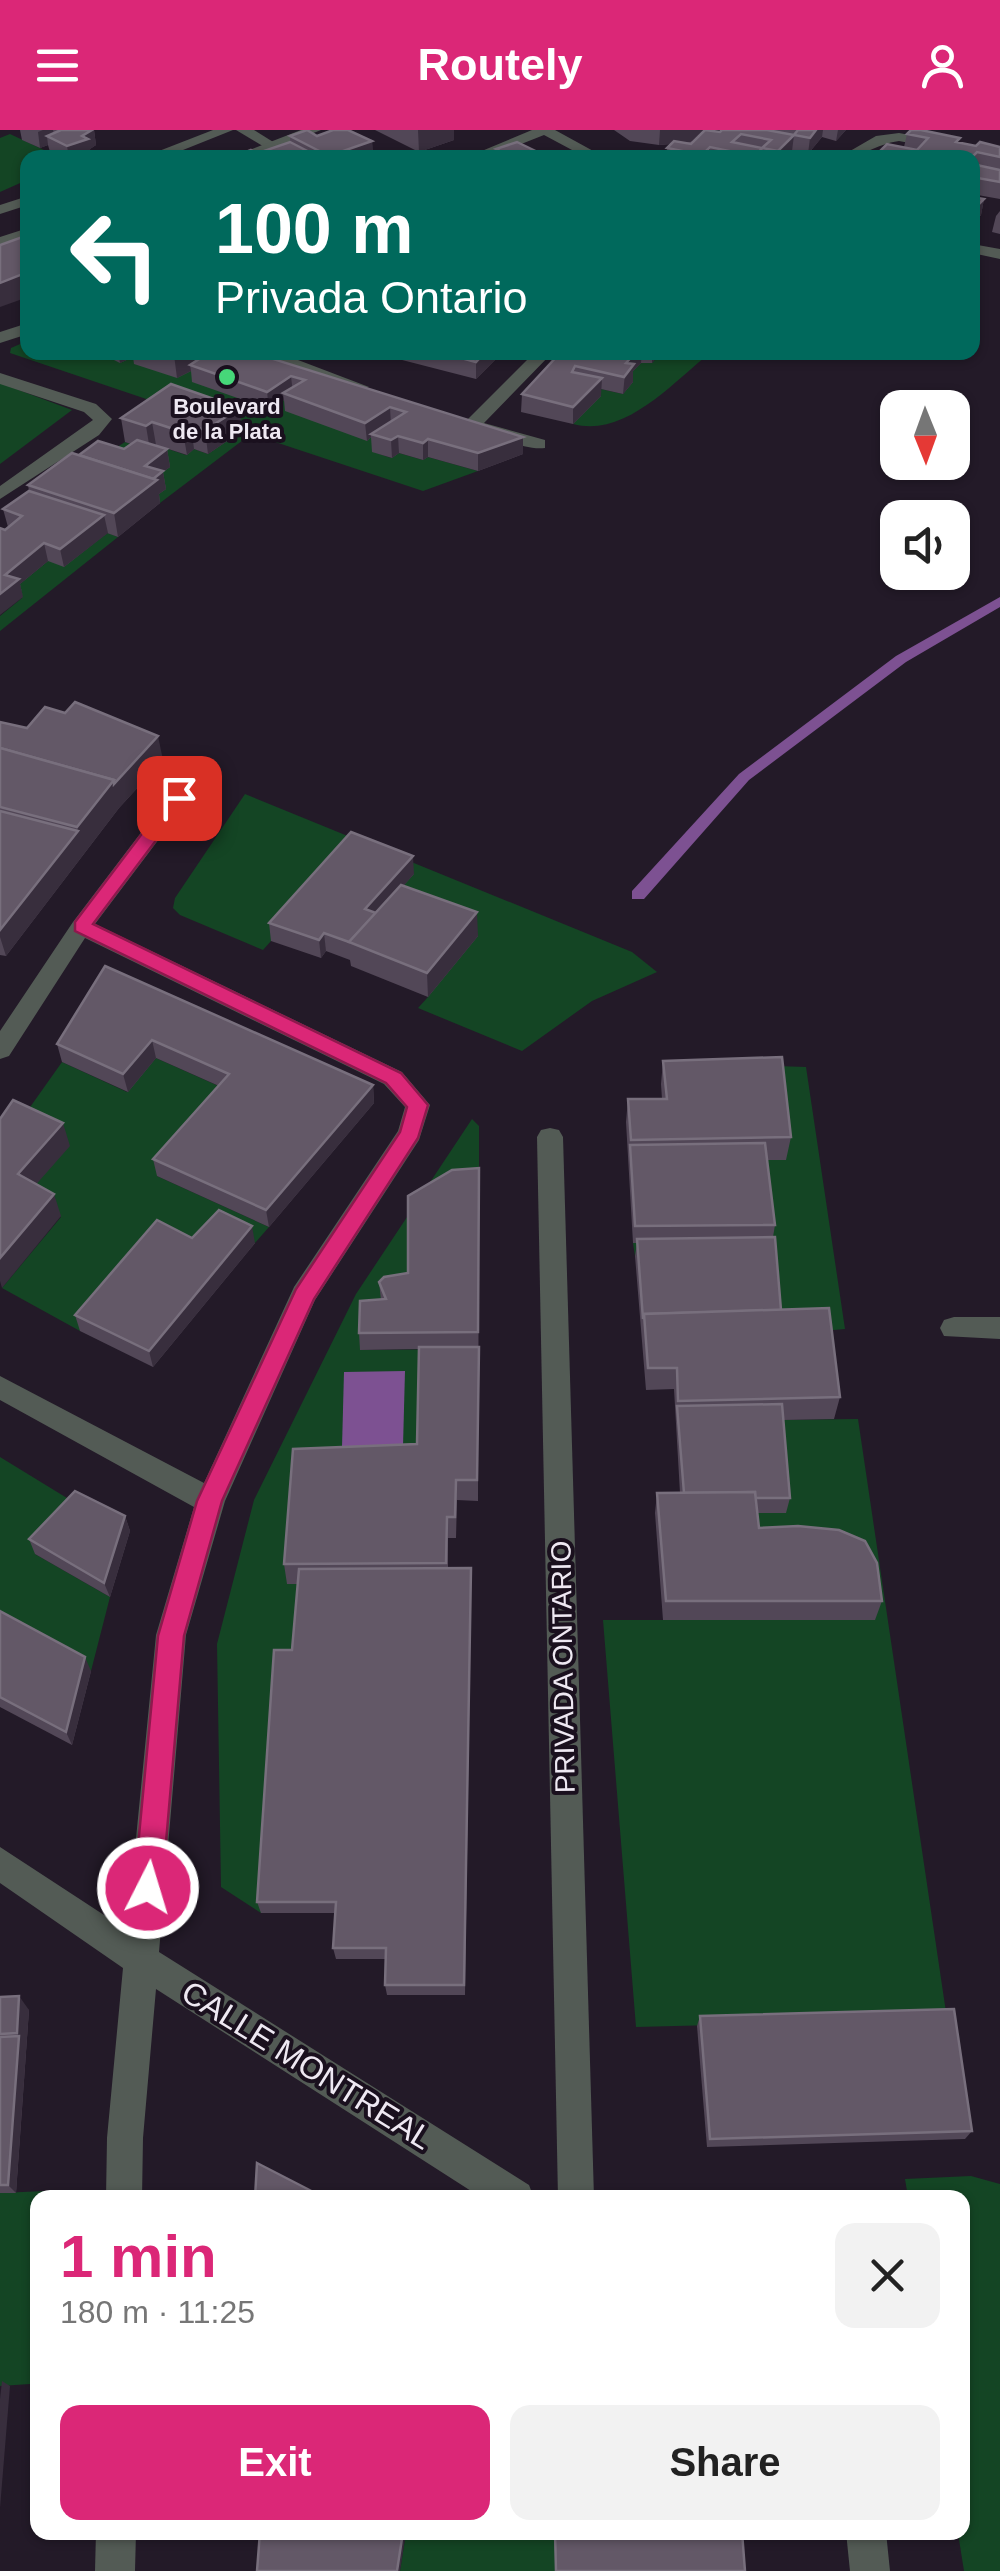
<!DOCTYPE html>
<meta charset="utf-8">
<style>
:root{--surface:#fff;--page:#f2f2f2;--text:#222;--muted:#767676;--accent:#db2777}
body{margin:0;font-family:Helvetica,sans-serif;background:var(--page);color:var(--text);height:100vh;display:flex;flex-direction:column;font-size:38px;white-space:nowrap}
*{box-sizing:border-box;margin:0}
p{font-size:32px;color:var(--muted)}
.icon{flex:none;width:55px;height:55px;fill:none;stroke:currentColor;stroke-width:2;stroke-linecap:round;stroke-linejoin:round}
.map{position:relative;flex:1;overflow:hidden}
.sheet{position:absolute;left:30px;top:2060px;width:940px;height:350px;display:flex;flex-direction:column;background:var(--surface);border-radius:20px;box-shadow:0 2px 8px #0004}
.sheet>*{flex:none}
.top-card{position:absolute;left:20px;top:20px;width:960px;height:210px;border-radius:20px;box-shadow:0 2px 8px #0004;background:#00695c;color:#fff;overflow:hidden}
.needle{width:65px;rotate:179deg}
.tools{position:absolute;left:880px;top:260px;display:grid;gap:20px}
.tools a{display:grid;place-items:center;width:90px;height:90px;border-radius:20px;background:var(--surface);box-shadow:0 2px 8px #0004;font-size:50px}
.pin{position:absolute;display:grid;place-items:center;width:85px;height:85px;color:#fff;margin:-42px;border-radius:20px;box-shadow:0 5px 15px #0006}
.me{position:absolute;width:110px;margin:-55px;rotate:5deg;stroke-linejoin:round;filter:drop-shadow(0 0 8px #0008)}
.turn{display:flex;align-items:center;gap:35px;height:210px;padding:0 30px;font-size:45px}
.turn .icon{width:130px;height:130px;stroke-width:2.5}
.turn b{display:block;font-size:70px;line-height:85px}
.round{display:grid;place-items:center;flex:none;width:105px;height:105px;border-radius:20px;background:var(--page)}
.summary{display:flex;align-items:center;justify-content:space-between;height:170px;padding:0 30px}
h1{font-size:60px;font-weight:700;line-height:75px;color:var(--accent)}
.button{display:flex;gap:20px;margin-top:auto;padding:20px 30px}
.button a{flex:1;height:115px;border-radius:20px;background:var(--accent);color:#fff;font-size:40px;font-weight:700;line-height:115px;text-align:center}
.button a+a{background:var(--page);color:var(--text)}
header{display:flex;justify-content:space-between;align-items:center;height:130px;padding:0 30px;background:var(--accent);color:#fff;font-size:45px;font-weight:700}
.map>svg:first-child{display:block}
.green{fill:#144524}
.water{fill:#7d5192}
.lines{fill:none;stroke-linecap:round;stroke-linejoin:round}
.stream{fill:#7d5192;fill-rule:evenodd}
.minor{fill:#535b55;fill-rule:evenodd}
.tertiary{fill:#535b55;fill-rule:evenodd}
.wall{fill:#524757}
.shaded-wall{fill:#382e3d}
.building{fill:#635867;stroke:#786f7d;stroke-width:2.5}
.route{fill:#db2777;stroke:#8e194d;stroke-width:2.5}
.poi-dot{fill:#46d779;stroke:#1a101e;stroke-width:4}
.labels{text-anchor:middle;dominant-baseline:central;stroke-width:8;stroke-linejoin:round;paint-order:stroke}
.far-poi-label{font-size:22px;font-weight:bold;fill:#eee8f2;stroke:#1a101e}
.street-label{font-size:28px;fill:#eee8f2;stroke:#1a101e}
.near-street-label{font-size:32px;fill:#eee8f2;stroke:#1a101e}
</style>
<header><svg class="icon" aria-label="menu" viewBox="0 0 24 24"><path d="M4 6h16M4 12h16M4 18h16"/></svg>Routely<svg class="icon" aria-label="person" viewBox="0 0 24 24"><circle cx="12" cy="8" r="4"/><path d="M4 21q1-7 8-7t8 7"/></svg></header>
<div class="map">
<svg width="1000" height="2441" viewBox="0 0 1000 2441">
<rect width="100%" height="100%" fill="#231a28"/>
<g class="green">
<polygon points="10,4 59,27 28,28 27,50 0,62 0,8"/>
<polygon points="27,211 28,222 144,223 215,227 293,264 391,295 374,322 391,328 399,323 423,330 428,327 478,341 423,361 251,304 160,373 151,370 165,359 148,354 169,337 114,319 125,312 149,320 156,315 186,325 194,319 208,324 241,301 10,223 11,218"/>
<path d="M661,223H710C672,253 625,308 573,294L600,266L574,253L623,264L632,252V242L641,233H652Z"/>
<polygon points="0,253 72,280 0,334"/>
<polygon points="108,403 118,407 0,501 0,486 22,468 9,463 48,431"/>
<polygon points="245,664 632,822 657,842 592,871 522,921 418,878 428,867 367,797 413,743 352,720 263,820 180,785 173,778 175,768"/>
<polygon points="156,928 232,962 157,1046 269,1097 255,1113 222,1097 195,1125 160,1107 80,1201 2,1158 61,1087 25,1067 28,980 62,932 127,962"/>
<polygon points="776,936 806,937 845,1199 823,1201 635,1126 633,1113 772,1112 762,1030 786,1029"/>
<polygon points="472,989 479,996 479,1055 410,1160 381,1169 361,1220 479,1219 479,1239 418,1335 302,1453 261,1783 221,1757 217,1514 254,1370 356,1164"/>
<polygon points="858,1289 947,1889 636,1897 603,1490 875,1490 754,1419 750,1383 786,1383 778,1290"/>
<polygon points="0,1327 80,1376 35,1424 110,1467 91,1541 0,1491"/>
<polygon points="971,2046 1000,2054 1000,2441 964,2441 958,2403 962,2402 962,2068 908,2067 905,2049"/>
<polygon points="45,2061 44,2067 38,2068 37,2156 30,2254 0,2256 0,2063"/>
<polygon points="406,2403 555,2403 556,2441 400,2441"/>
</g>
<polygon class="water" points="405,1241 403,1316 342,1317 344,1242"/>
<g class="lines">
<polygon class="stream" points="1000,467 1000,477 906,532 749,650 644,769 632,769 632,761 739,644 896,526"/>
<g class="minor">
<polygon points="236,0 254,0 278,15 266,18"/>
<polygon points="532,0 555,0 606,28 587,28 544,5 486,28 465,28"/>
<path d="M899,3L1000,22V30L899,11C876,14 861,28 838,28L876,6Z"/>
<polygon points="972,114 1000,119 1000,129 972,123"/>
<polygon points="28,193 28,204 0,213 0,202"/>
<polygon points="251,222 277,222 369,257 355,261"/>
<path d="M535,222H553L484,293L545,310V318C520,321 491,300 468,297V289Z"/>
<polygon points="0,243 96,274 112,289 99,305 0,369 0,356 93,290 84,282 0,254"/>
<polygon points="179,661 190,668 95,794 402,942 430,975 419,1010 315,1170 225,1371 186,1505 159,1822 529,2055 534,2068 482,2068 156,1859 143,2008 142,2068 106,2068 107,2008 123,1838 0,1753 0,1717 127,1800 156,1505 194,1377 0,1270 0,1246 204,1353 294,1157 398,1001 405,977 384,954 85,808 9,926 0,929 0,901 73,792 171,663"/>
<polygon points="550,998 559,1000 563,1007 594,2068 558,2068 537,1007 541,1000"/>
<polygon points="954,1187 1000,1187 1000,1209 944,1206 940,1198 944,1190"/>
<polygon points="96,2402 136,2402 135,2441 95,2441"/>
<polygon points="846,2402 886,2402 890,2441 850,2441"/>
</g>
<g class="tertiary">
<polygon points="213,0 233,0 163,28 141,28"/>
<polygon points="301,0 321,0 251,28 229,28"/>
<polygon points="28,66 28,75 0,84 0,75"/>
<polygon points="28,98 28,107 0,117 0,107"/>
</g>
</g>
<g class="wall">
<polygon points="20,0 94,0 96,15 90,19 91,26 85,28 60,28 50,22 48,15 40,18 22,10"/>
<polygon points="375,0 454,0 454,10 419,22"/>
<polygon points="614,0 712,0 720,2 722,0 846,0 836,11 822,7 808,24 792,21 786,28 761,28 762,24 761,28 667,28 667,18 671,14 659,15 630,11"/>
<polygon points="907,4 976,16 1000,17 1000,69 972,64 972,28 876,28 877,24 904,17"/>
<polygon points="290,6 317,6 372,11 373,28 231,28 258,23 290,12"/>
<polygon points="972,67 984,69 981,85 974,93 972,93"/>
<polygon points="1000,81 1000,104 992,102 996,86"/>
<polygon points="98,222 251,222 523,324 478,341 428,327 423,330 399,323 392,328 372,322 371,307 367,311 285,281 284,270 269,279 192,252 191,241 177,248 134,234 133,227 120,233"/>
<polygon points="371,222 497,222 497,228 476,249"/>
<polygon points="561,222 661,222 652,233 641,233 633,241 633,252 623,264 601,259 601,266 573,294 521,282 522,264"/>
<polygon points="121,288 242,301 208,324 194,319 187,325 156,315 167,319 170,337 163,342 166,359 159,364 160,373 118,407 107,403 64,437 48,431 20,454 23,467 5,400 8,397 3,379 29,361 28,355 79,325 124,319 131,314 125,312"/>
<polygon points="0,592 163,630 119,678 6,826 0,825"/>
<polygon points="414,744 403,756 478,806 428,867 351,836 350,830 326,821 321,828 271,811 269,793"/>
<polygon points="105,836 373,955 374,973 269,1097 157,1046 153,1029 219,956 156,928 128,962 62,932 57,914"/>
<polygon points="663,931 791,1007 786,1030 767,1030 775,1095 773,1107 781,1180 840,1267 834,1289 783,1290 790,1368 786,1383 757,1383 759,1398 882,1471 875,1490 663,1490 655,1383 657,1363 680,1363 674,1259 646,1260 635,1126 637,1113 633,1113 626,992 628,969 662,969 661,954"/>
<polygon points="479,1038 478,1371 457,1370 456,1408 448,1408 448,1438 471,1453 465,1865 387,1865 385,1855 385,1829 336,1829 333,1818 335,1783 261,1783 257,1772 292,1520 298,1454 287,1454 284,1434 417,1314 419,1219 360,1220 359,1203 381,1170 379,1152 408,1143"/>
<polygon points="192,1108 255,1113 153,1237 80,1201 75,1185"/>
<polygon points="125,1386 130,1401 110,1467 35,1424 29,1409"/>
<polygon points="0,1481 91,1541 72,1615 0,1577"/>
<polygon points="0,1867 29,1880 16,2063 0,2063"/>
<polygon points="700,1886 972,2001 965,2009 707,2017 697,1896"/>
</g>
<g class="shaded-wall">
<polygon points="43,0 53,0 55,10 47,6 48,15 40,18 38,2"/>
<polygon points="92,0 94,0 96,15 90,19 91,26 85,28 69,28 67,16"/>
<polygon points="418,0 454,0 454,10 419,22"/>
<polygon points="660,0 707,0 702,7 690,12 659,15"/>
<polygon points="816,0 823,0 822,7 808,24 810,8"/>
<polygon points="838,0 846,0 836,11"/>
<polygon points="794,5 792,21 786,28 778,28 778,21"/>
<polygon points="372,11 373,28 329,28 329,26"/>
<polygon points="710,17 709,28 701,28 702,25"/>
<polygon points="984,69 981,85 974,93 977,76"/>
<polygon points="28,142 28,167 0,177 0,153"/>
<polygon points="118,222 132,222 133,227 120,233"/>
<polygon points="179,222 209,222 190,235 191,241 177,248 174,225"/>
<polygon points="485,222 497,222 497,228 476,249 476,232"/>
<polygon points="636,222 642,222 641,233 633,241 633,252 623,264 626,233"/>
<polygon points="652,222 661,222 652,233"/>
<polygon points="291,246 293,264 283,263 284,270 269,279 267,262"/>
<polygon points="602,248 601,266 573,294 573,277"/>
<polygon points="390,277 391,295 371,304 371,307 367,311 365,293"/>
<polygon points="240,278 242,301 208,324 205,300"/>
<polygon points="152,292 156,315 150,320 146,296"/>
<polygon points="191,296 194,319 187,325 183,302"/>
<polygon points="398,306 399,323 392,328 391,310"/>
<polygon points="523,307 523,324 478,341 478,323"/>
<polygon points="428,309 428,327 423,330 423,313"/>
<polygon points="167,319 170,337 163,342 166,359 159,364 160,373 118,407 114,383 145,336"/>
<polygon points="104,385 108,403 64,437 60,419"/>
<polygon points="44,413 48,431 20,454 23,467 0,485 0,464 5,445"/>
<polygon points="158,606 163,630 119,678 6,826 0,807 0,800 78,701 77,697 114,650"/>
<polygon points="413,726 414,744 367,797 365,779"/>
<polygon points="477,782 478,806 428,867 427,843"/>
<polygon points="324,803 326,821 321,828 319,810"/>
<polygon points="152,910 156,928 128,962 123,944"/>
<polygon points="373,955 374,973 269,1097 266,1080"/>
<polygon points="63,993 70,1016 25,1067 18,1044"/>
<polygon points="54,1064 61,1086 2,1158 0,1151 0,1128"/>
<polygon points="252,1096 255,1113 153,1237 149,1221"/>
<polygon points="125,1386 130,1401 110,1467 104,1453"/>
<polygon points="85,1527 91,1541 72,1615 66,1602"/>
<polygon points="19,1866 29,1880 16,2063 8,2055 19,1906 17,1903"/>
<polygon points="2,2251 10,2256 0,2378 0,2269"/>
<polygon points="403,2402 406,2402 400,2441 397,2441"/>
</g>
<g class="building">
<polygon points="61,0 92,0 82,6 88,9 67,16 47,6"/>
<polygon points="307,0 317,6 333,0 348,0 372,11 329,26 290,6"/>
<polygon points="705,0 720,2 722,0 767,0 794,5 778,21 762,18 771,10 741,4 732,12 762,18 753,28 735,28 739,23 710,17 702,25 667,18 674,11 691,14"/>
<polygon points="798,0 816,0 810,8 794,5"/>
<polygon points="911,0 921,0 960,8 956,12 976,16 980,12 1000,17 1000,27 977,22 971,28 893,28 877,24 887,14 917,20 928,8 907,4"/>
<polygon points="290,12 321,28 266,28 258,23"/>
<polygon points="517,12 550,28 490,28 504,23 496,19"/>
<polygon points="251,20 266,28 231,28"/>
<polygon points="972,34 1000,40 1000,52 972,47"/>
<polygon points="972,67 984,69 977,76 972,76"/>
<polygon points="28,105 28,142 0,153 0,115"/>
<polygon points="210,222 251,222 523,307 478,323 428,309 423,313 398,306 391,310 371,304 406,282 390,277 365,293 283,263 305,250 291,246 267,262 190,235"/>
<polygon points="439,222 485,222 476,232"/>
<polygon points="561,222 636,222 626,233 634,234 624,247 575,236 572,242 602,248 573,277 522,264"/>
<polygon points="171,254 240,278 205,300 191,296 183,302 152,292 146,296 121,288"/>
<polygon points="137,310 167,319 145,336 163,341 153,349 79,325 98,311 124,319"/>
<polygon points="72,323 157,350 114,383 28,355"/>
<polygon points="29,361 104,385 60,419 44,413 5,445 19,449 0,464 0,398 5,400 22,386 3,379"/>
<polygon points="75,572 158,606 114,654 114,650 0,618 0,592 27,598 45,577 65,583"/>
<polygon points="0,618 114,650 77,697 0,677"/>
<polygon points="0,681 78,701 0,800"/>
<polygon points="351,702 413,726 365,779 376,783 349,812 324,803 319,810 269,793"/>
<polygon points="401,755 477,782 427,843 349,812"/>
<polygon points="105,836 373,955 266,1080 153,1029 229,944 152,910 123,944 57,914"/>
<polygon points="782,927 791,1007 631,1010 628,969 667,969 663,931"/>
<polygon points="13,970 63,993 18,1044 54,1064 0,1128 0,989"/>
<polygon points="765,1013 775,1095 635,1096 630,1015"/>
<polygon points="479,1038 478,1202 359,1203 360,1171 386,1169 379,1152 384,1147 408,1143 408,1066 452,1040"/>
<polygon points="219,1080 252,1096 149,1221 75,1185 157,1090 192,1108"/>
<polygon points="775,1107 781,1180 644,1184 643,1189 637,1109"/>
<polygon points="829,1178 840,1267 678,1271 677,1238 648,1238 644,1184"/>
<polygon points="419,1217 479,1217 477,1350 456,1350 455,1387 447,1387 446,1433 284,1434 293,1319 417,1314"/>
<polygon points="782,1274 790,1368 755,1368 755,1362 684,1363 677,1276"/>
<polygon points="75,1361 125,1386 104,1453 29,1409"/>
<polygon points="755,1362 759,1398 798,1396 839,1400 865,1411 877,1433 882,1471 666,1471 657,1363"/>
<polygon points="471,1438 464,1855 385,1855 386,1818 333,1818 336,1772 257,1772 274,1520 292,1520 299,1439"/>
<polygon points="0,1481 85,1527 66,1602 0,1567"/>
<polygon points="19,1866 17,1903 0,1904 0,1867"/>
<polygon points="954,1879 972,2001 710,2009 700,1886"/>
<polygon points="19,1906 8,2055 0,2055 0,1907"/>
<polygon points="257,2033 325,2068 255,2068"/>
<polygon points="260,2402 403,2402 397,2441 257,2441"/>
<polygon points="555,2402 742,2402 745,2441 556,2441"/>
</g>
<polygon class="route" points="179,662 188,668 93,794 401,943 428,975 418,1008 314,1169 222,1371 184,1506 162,1758 158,1768 148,1772 138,1768 134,1758 158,1506 197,1371 296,1159 400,1002 407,977 386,953 75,801 75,792 172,664"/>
<circle class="poi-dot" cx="227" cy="247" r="10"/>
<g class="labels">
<g class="far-poi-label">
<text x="227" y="276">Boulevard<tspan x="227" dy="25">de la Plata</tspan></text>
</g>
<g class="street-label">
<text transform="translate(563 1537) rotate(-91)">PRIVADA ONTARIO</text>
</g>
<g class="near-street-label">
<text transform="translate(307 1935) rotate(32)">CALLE MONTREAL</text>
</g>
</g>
</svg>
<div class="tools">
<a><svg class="needle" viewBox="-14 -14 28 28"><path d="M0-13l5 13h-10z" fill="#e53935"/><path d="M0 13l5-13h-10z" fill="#767676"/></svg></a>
<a><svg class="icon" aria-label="sound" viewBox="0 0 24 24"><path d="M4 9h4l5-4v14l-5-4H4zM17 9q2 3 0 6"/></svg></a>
</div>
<div class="pin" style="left:179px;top:668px;background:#d93025"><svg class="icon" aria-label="arrive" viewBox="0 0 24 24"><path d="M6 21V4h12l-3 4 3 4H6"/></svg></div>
<svg class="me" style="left:148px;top:1758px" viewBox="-20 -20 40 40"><circle r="17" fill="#db2777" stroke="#fff" stroke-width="3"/><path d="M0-11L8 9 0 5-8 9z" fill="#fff"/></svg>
<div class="top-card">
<div class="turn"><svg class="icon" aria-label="left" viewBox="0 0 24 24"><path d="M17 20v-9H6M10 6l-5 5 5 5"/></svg><div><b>100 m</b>Privada Ontario</div></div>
</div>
<section class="sheet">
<div class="summary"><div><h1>1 min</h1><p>180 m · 11:25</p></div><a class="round"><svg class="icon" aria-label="close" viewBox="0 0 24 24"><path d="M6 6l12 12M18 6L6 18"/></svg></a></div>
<div class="button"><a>Exit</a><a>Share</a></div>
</section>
</div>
